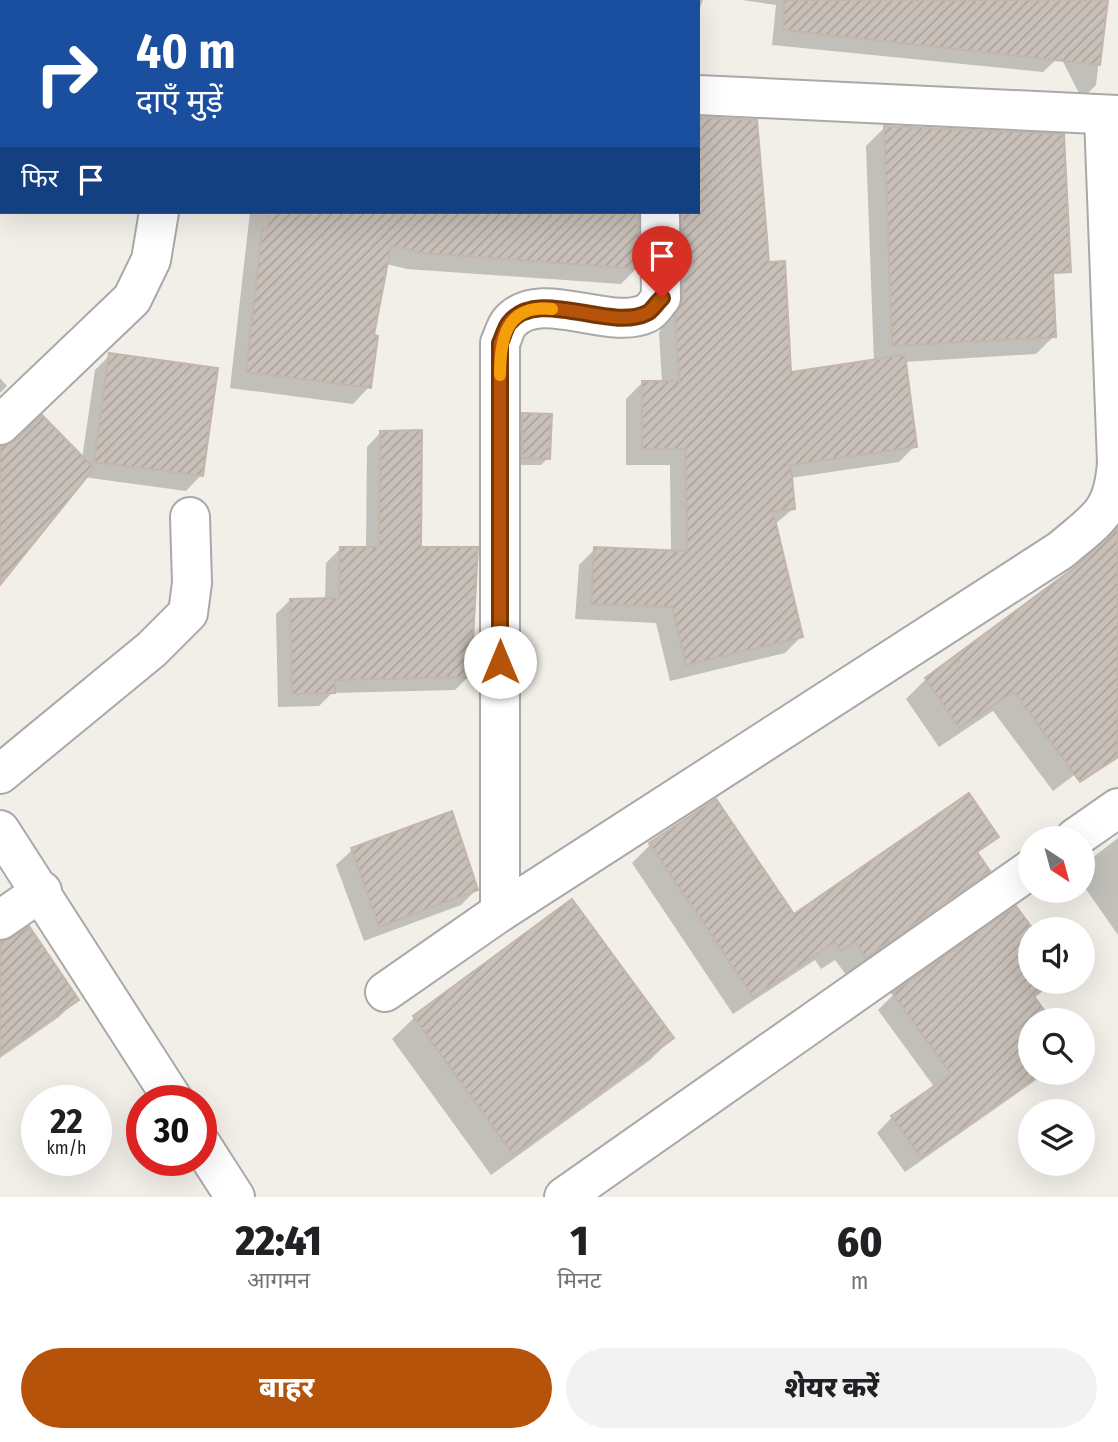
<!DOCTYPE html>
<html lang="hi">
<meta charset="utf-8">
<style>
:root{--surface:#fff;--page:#f2f2f2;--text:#202124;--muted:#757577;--accent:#b45309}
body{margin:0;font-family:"Fira Sans Condensed","Noto Sans Devanagari",sans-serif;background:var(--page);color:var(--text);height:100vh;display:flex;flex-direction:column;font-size:26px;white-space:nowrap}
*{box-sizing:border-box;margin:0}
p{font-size:23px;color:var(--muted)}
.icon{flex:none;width:38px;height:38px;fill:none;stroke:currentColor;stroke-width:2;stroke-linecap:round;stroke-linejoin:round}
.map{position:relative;height:1197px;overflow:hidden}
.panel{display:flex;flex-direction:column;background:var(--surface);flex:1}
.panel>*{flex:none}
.hud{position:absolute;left:0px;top:0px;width:700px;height:214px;box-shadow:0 7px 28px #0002;background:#1a4fa0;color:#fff;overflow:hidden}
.needle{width:46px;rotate:144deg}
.controls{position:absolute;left:1018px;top:826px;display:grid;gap:14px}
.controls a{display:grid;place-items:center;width:77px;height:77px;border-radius:50%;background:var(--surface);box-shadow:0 7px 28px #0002;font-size:35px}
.speed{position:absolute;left:21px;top:1085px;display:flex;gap:14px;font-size:35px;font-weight:700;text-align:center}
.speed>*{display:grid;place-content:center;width:91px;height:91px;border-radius:50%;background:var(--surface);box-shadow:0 7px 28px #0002;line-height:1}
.speed small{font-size:18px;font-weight:400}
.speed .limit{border:10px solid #d22;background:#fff;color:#111}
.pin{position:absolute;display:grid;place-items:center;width:60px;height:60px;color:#fff;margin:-72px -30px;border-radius:50% 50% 50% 0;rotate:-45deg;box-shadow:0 0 7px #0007}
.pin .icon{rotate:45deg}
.me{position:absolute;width:77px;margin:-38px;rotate:0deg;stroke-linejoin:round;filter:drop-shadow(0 0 5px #0008)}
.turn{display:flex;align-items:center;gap:24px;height:147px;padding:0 21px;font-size:32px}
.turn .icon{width:91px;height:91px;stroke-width:2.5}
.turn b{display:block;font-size:49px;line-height:60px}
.then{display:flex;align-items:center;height:66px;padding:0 21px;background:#0003;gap:14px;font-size:26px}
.eta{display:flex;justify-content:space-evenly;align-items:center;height:119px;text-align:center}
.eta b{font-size:42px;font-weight:800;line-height:49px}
.cta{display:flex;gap:14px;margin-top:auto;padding:14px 21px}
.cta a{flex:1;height:80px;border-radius:42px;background:var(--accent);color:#fff;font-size:28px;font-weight:800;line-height:80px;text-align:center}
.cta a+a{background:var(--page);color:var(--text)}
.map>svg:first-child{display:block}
.shadow{fill:#0003}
.building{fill:url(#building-hatch);stroke:#c4b6ab;stroke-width:2}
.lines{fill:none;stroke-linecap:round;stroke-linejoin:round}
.street-casing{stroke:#a9a9a9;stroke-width:42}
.street{stroke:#fff;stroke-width:38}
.route-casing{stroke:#753606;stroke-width:18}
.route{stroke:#b45309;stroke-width:12}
.slow{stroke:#f59e0b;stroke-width:12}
</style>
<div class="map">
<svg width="1118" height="1197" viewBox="0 0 1118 1197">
<defs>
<pattern id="building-hatch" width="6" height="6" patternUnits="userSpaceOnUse" patternTransform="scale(1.75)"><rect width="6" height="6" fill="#c7bfb8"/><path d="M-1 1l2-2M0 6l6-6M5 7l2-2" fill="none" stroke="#aba49e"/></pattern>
</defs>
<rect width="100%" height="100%" fill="#f2efe9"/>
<g class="shadow">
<polygon points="0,0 161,0 2,2 2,41"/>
<polygon points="528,0 703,0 698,13 698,2"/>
<polygon points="742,0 1106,0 1096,85 1082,99 1060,56 1043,72 772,45 776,5"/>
<polygon points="0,50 2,50 0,115"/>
<polygon points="884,128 1052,271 1054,336 1036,354 904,362 915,446 899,462 790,478 794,508 774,525 801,637 785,653 670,681 656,623 575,619 579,565 595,549 671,552 670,465 626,465 626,399 642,383 662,383 659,333 667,315 658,212 698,212 767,263 790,374 874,362 866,146"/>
<polygon points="250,212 636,212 637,268 621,284 407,269 386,264 372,337 369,387 353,404 230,388"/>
<polygon points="110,355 201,475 186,491 83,477 0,583 0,448 82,459 95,370"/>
<polygon points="0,378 7,386 0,393"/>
<polygon points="523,415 548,458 541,465 515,465 515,422"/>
<polygon points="381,432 419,549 469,676 455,690 332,693 319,706 278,707 276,614 290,600 325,600 326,563 340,549 366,549 367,447"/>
<polygon points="1118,523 1118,742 1053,791 993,711 939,747 906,699 926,679 1076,568 1096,551"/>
<polygon points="1118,838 1118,935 1083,885 1083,865"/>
<polygon points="651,844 793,916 929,912 910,931 847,976 835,960 821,969 815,960 733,1014 632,863"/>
<polygon points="352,850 476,890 461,905 364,941 336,865"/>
<polygon points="572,902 672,1038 650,1060 491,1175 392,1039 414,1018"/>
<polygon points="1017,910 1031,982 1054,982 1034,998 1049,1020 1031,1020 1031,1073 1046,1073 905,1172 877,1133 892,1117 935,1088 878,1010 893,995"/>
<polygon points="0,943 77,999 59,1017 0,1058"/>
</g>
<g class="building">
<polygon points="784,0 1108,0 1100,65 783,30"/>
<polygon points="698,117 757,120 769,262 785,261 791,372 905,355 917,447 791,465 795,509 773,511 803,637 686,665 672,607 591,604 594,547 687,551 685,449 642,449 642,381 679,381 675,315 683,298 682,212 698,212"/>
<polygon points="884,126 1064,134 1071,272 1053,273 1056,337 892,346"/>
<polygon points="270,212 638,214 639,269 424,253 391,246 374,335 378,336 371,388 246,372 262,229 267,230"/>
<polygon points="109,353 218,368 203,476 94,462"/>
<polygon points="522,413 552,414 550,459 522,458"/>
<polygon points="42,415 94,468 0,585 0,446 15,441"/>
<polygon points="422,430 421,547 478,547 471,677 335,680 335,693 292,694 290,599 339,598 340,547 379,547 380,431"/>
<polygon points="1118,528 1118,757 1080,782 1014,692 959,728 925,678 1075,567"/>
<polygon points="969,793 999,837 977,852 990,871 866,958 855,942 841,951 835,942 753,997 649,843 716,799 794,914"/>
<polygon points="452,811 478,890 379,927 351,848"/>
<polygon points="572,899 674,1038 513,1155 413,1016"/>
<polygon points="1016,906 1033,929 1031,982 1053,982 1034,996 1051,1020 1031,1020 1031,1073 1042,1073 921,1158 891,1116 951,1074 892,993"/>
<polygon points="29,926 79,1000 0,1054 0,942 12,938"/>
</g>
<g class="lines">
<g class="street-casing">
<g id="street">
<polyline points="190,0 191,2"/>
<polyline points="698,95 1118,115"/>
<polyline points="0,425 132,299 151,260 159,212"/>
<polyline points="0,774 152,649 188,613 192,583 190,517"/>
<polyline points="0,830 174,1101"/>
<polyline points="1075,838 1118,808"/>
<path d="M500,912V343C503,337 505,328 509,323C539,286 609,332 647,313C652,311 657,302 661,298L660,212"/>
<polyline points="0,920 42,891"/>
<path d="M385,992L500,912L1061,550C1098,518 1113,514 1117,463L1104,116"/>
<polyline points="201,1144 235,1197"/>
<polyline points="564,1197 1031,869"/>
</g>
</g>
<use href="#street" class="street"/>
</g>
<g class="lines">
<g class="route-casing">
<path id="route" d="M500,662V343C503,337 505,328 509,323C538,286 609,332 647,313C652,311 657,302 662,298"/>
</g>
<use href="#route" class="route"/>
<path class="slow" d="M500,375C500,339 506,304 552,309"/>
</g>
</svg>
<div class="controls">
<a><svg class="needle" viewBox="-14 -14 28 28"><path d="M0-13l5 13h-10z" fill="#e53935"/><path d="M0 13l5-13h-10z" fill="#757577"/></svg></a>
<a><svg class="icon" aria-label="sound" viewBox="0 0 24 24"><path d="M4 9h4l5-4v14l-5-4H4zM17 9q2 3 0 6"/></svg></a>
<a><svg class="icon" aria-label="search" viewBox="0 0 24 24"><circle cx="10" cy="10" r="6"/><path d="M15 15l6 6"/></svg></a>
<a><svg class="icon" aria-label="layers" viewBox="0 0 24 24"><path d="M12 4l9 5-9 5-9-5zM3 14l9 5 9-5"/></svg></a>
</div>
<div class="speed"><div>22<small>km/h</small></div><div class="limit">30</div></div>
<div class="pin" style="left:662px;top:298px;background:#d93025"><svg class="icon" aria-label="arrive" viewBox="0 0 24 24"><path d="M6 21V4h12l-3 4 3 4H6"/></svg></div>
<svg class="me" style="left:500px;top:662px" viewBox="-20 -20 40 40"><circle r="19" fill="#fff"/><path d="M0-13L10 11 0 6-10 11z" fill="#b45309"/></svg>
<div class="hud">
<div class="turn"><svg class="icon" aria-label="right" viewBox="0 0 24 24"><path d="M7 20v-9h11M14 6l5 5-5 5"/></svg><div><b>40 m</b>दाएँ मुड़ें</div></div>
<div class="then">फिर<svg class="icon" aria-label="arrive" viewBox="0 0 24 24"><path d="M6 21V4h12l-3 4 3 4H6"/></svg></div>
</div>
</div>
<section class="panel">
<div class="eta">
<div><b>22:41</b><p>आगमन</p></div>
<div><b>1</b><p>मिनट</p></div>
<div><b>60</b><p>m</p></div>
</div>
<div class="cta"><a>बाहर</a><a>शेयर करें</a></div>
</section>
